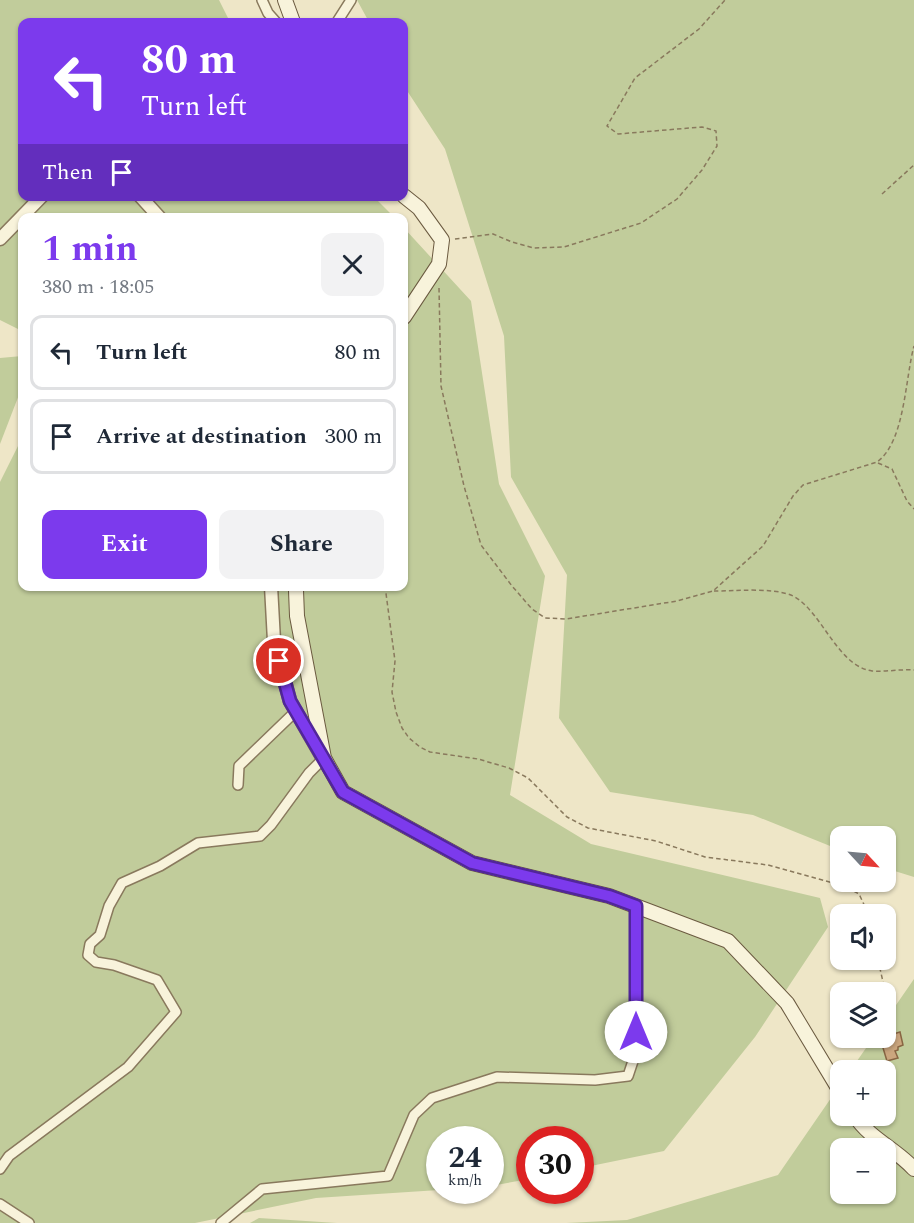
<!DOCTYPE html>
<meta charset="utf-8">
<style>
:root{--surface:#fff;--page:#f2f2f3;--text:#1f2937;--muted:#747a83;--line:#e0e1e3;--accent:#7c3aed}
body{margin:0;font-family:Spectral,serif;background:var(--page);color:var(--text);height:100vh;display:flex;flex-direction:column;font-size:22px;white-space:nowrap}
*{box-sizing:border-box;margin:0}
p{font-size:20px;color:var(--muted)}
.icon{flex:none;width:33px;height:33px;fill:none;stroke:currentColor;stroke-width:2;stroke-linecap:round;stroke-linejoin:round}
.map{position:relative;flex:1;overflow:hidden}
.sheet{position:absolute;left:18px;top:213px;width:390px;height:378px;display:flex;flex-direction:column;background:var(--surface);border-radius:12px;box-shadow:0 2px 4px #0004}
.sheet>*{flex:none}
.guide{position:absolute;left:18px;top:18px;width:390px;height:183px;border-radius:12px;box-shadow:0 2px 4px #0004;background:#7c3aed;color:#fff;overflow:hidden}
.needle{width:39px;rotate:116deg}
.fabs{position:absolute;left:830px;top:826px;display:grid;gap:12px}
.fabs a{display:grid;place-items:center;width:66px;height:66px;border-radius:12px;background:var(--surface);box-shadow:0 2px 4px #0004;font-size:30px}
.speed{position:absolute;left:426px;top:1126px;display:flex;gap:12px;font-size:30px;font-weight:700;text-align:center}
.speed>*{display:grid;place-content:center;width:78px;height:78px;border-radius:50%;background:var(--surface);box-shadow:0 2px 4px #0004;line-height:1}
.speed small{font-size:15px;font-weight:400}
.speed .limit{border:9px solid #d22;background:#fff;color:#111}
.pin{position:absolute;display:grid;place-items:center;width:51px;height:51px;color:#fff;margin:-26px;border:3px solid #fff;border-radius:50%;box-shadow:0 2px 6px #0007}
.me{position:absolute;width:66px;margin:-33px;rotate:0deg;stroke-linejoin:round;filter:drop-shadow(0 0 4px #0008)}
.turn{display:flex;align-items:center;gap:21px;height:126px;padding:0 24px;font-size:27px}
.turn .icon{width:78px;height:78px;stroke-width:2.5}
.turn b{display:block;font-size:42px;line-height:51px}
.then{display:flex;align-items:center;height:57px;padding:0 24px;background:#0003;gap:12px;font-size:22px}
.round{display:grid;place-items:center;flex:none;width:63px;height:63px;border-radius:12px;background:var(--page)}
.summary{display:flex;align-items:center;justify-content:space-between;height:102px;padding:0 24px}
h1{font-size:36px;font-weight:700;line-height:45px;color:var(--accent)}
.button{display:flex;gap:12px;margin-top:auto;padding:12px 24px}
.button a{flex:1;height:69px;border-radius:12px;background:var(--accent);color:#fff;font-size:24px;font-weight:700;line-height:69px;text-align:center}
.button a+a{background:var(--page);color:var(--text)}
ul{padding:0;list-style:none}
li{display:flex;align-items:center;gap:18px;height:75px;margin:0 12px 9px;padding:0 12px;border:3px solid var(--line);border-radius:12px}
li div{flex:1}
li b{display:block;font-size:22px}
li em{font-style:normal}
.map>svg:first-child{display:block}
.green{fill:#c1cc9b;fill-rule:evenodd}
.building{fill:#cba67e;stroke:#886543;stroke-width:1.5}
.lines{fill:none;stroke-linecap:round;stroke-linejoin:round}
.minor-casing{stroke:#89795d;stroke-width:12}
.tertiary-casing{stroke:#89795d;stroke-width:15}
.secondary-casing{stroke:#6b5a40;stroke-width:16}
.path{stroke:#89795d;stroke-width:1.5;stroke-dasharray:4.5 3;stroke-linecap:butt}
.minor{stroke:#f8f3db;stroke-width:9}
.tertiary{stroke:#f8f3db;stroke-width:12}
.secondary{stroke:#f8f3db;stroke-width:14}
.route-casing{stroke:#51269a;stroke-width:15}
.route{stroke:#7c3aed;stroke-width:10}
</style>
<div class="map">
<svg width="914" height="1223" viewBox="0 0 914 1223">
<rect width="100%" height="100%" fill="#eee6c7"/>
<g class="green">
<polygon points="0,0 219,0 230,22 22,22 22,196 374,197 394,217 22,218 22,331 0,320"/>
<polygon points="357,0 914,0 914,877 885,868 885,837 840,837 840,850 753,815 610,792 559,718 567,575 511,477 504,336 445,149 404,86 404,22 369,22"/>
<polygon points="404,228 471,301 499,484 545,576 510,795 591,844 820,898 828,927 755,1037 664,1151 581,1168 580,1140 530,1140 529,1179 491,1186 490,1140 440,1140 439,1190 316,1198 195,1223 0,1223 0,482 22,438 22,586 404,586"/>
<polygon points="22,356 22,387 0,444 0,358"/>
<path d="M914,979V1223H566L627,1220L778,1175L840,1085V1116H885V1071H850L873,1038H885V1021ZM840,1149H885V1194H840Z"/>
<polygon points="259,1218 337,1223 250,1223"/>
</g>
<polygon class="building" points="900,1032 903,1045 898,1047 898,1050 895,1051 898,1058 887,1061 880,1038"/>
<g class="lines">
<g class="minor-casing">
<g id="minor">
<polyline points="262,0 268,13 276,22"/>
<polyline points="337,22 351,0"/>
<polyline points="238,785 239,766 296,711"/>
<polyline points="0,1169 9,1156 128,1067 176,1012 157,980 114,965 96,962 88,955 90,944 100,935 109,906 122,883 160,866 198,843 260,836 271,825 309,773 324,758"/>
<polyline points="0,1204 29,1223"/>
<polyline points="221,1223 262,1189 388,1176 414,1115 432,1098 497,1077 595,1080 628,1076 636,1052 636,906"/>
</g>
</g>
<g class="tertiary-casing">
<g id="tertiary">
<polyline points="140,196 160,218"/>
<polyline points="0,239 42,196"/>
<polyline points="271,586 274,641 290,701 321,755"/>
</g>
</g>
<g class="secondary-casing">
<g id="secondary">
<polyline points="285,0 293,22"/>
<polyline points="404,196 419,208 442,240 439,264 404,317"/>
<polyline points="297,586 296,590 297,616 324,758 343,792 472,863 609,896 728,941 787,1003 840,1091"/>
<path d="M855,1116C870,1139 896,1149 914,1169"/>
</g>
</g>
<g class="path">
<polyline points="882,194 914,165"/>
<polyline points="455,239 493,234 512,242 534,248 564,247 641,223 677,199 702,170 717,146 716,131 702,127 618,134 607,126 635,78 699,29 725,0"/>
<path d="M439,288L441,386L464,486L481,545L512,586L532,609L545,618L566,619L677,601L713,591L763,546L793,496L803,485L877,462C905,442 905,379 914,346"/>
<polyline points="878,463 892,469 907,501 914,509"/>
<polyline points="385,586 395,661 392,692 396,712 402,728 409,738 420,747 430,752 478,759 509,768 528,778 567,817 588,828 656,841 705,857 768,865 844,886 859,894 869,915"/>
<path d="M714,591C735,591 774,587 793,596C822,611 837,666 872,671C886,672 900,669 914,670"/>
<polyline points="878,960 892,1021"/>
</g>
<use href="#minor" class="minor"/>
<use href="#tertiary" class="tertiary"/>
<use href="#secondary" class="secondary"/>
</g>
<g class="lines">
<g class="route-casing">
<polyline id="route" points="279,661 290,701 343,792 472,863 609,896 636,906 636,1032"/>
</g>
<use href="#route" class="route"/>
</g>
</svg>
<div class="fabs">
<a><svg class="needle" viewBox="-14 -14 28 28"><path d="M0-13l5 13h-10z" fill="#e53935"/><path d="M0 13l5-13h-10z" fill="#747a83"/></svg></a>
<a><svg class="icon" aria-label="sound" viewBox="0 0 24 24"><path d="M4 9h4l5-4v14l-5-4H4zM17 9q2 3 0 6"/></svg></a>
<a><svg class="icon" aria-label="layers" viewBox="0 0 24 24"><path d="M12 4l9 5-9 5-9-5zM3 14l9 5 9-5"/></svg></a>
<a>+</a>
<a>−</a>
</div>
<div class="speed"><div>24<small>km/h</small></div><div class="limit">30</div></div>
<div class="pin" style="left:279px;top:661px;background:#d93025"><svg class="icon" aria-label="arrive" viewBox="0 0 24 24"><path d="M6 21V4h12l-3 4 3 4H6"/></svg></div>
<svg class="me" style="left:636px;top:1032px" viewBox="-20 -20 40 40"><circle r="19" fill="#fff"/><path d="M0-13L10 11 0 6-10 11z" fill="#7c3aed"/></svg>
<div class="guide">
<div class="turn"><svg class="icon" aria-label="left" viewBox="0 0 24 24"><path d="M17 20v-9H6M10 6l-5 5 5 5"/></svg><div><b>80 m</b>Turn left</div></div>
<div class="then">Then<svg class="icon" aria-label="arrive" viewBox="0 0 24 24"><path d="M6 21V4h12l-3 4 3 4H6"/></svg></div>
</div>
<section class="sheet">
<div class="summary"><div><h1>1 min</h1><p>380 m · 18:05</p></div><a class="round"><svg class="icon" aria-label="close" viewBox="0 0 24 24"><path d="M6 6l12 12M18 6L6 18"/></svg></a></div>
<ul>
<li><svg class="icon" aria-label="left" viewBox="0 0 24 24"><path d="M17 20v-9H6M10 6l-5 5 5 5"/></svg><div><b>Turn left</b></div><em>80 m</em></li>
<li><svg class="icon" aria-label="arrive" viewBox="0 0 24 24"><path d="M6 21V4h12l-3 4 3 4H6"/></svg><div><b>Arrive at destination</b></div><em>300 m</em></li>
</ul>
<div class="button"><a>Exit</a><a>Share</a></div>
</section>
</div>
